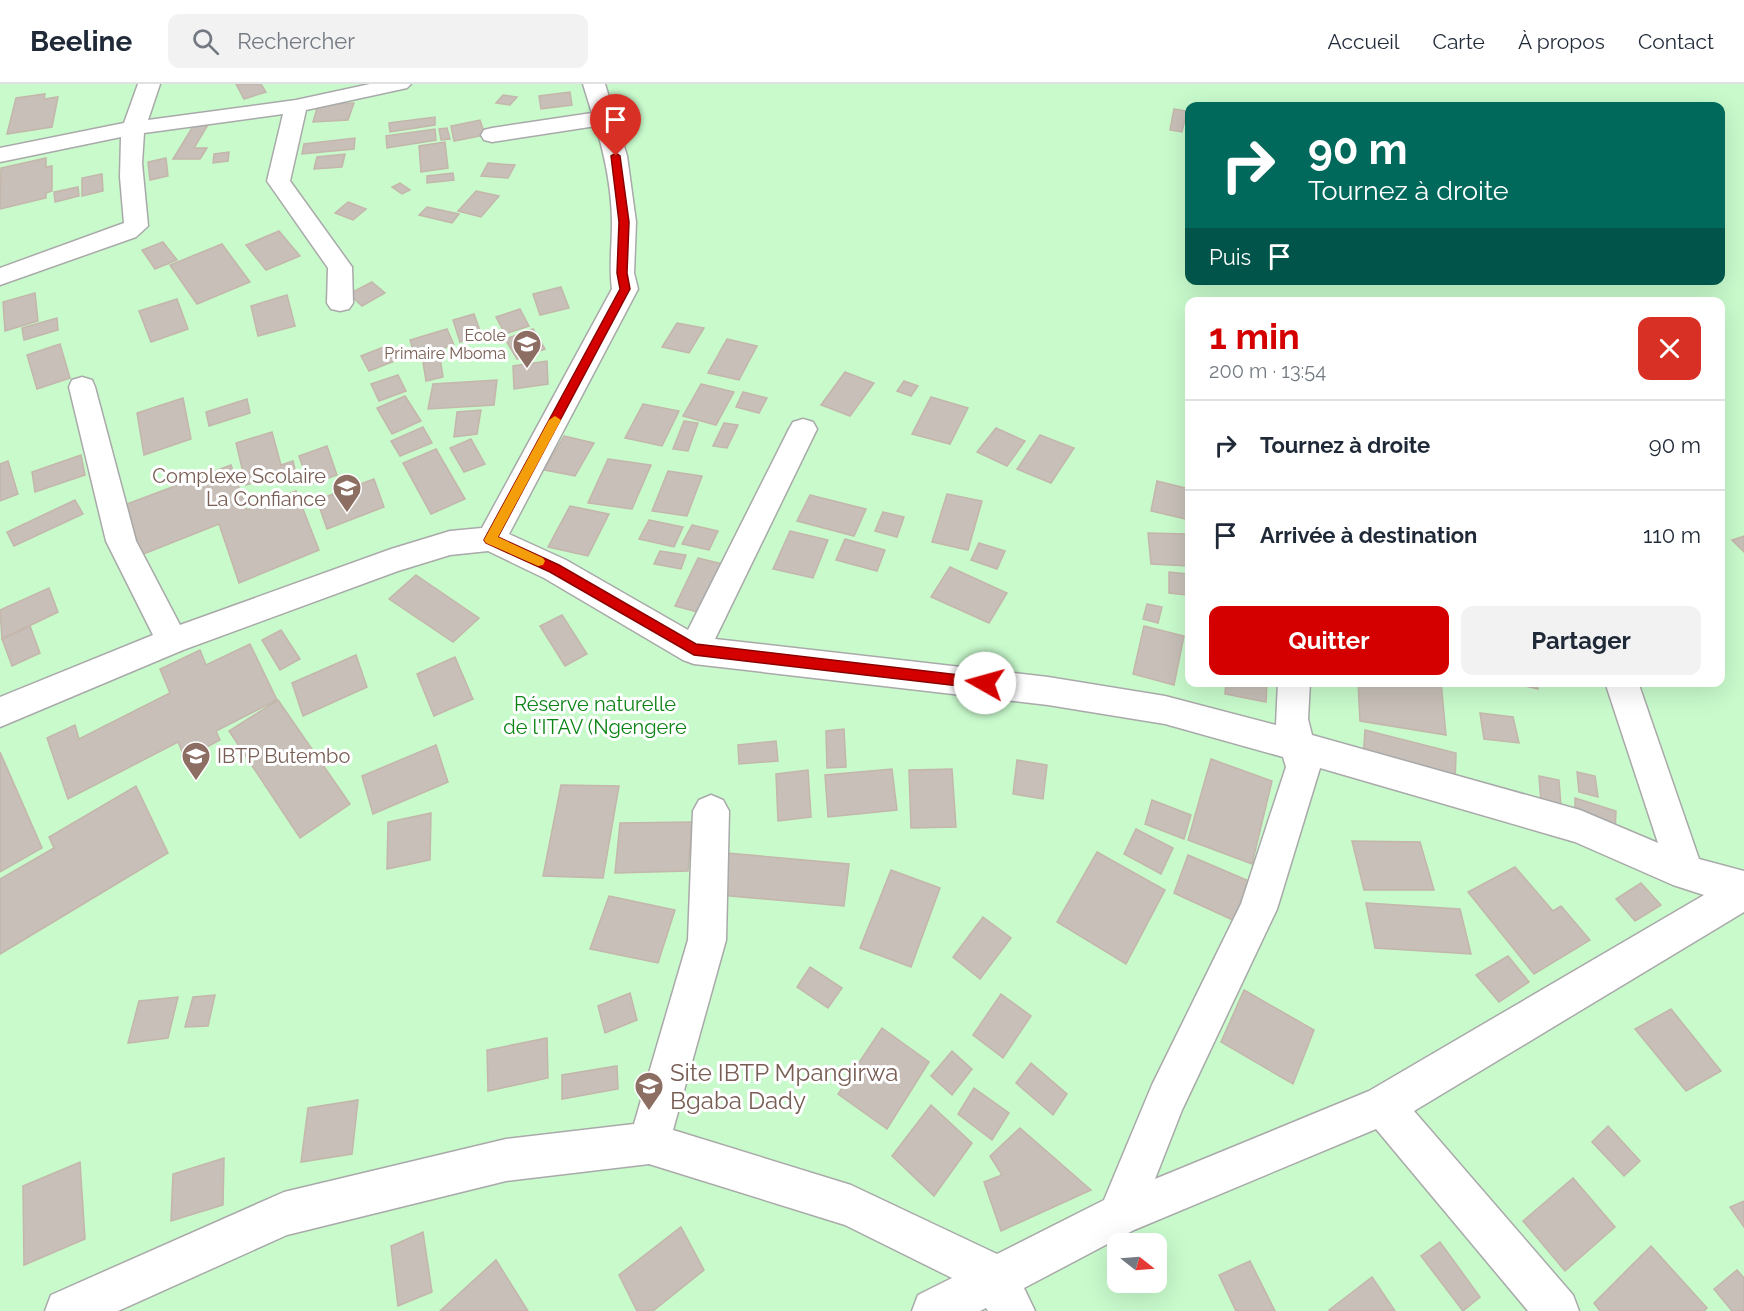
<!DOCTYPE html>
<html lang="fr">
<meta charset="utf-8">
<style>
:root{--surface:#fff;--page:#f2f2f3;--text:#1f2937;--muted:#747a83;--line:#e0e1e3;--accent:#d40000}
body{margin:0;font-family:Raleway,sans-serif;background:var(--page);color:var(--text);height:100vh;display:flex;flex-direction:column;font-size:22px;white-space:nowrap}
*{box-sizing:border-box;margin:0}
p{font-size:20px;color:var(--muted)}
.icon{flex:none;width:33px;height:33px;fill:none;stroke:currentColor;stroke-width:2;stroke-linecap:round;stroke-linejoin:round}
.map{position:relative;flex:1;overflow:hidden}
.sheet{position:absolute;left:1185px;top:213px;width:540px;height:390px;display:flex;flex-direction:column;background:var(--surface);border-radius:12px;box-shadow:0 6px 24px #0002}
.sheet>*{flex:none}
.top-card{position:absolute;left:1185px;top:18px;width:540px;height:183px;border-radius:12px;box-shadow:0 6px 24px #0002;background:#00695c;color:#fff;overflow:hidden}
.needle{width:39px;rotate:107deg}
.buttons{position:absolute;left:1107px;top:1149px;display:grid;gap:12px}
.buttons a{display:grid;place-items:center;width:60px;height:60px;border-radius:12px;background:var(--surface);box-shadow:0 6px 24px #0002;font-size:30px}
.pin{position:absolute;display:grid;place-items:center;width:51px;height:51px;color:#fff;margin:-62px -26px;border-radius:50% 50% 50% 0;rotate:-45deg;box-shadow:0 0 6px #0007}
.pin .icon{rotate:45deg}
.me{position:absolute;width:66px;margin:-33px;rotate:277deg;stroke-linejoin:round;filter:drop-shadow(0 0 4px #0008)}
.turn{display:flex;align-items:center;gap:21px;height:126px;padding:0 24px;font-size:27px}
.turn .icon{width:78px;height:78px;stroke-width:2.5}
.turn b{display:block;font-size:42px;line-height:51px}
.then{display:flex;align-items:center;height:57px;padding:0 24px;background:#0003;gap:12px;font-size:22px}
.round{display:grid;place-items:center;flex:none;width:63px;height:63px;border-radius:12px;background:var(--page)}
.head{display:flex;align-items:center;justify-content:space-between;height:102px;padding:0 24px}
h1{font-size:36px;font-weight:700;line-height:45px;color:var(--accent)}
.button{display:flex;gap:12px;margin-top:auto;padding:12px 24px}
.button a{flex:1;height:69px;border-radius:12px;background:var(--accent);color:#fff;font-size:24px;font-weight:700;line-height:69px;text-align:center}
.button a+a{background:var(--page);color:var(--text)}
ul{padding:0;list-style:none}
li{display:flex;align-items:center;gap:18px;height:90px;padding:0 24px;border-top:2px solid var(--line)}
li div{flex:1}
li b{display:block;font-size:22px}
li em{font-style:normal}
header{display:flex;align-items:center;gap:36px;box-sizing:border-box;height:84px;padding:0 30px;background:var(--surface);border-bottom:2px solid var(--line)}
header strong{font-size:28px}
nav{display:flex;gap:33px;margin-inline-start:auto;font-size:21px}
.search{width:420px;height:54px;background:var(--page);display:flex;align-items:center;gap:15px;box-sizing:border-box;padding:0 21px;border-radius:12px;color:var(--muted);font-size:22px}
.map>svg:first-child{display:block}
.park{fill:#c8facc;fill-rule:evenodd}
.building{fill:#c7bfb8;stroke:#c4b6ab;stroke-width:1.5}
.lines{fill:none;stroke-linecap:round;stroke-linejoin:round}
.street-casing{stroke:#a9a9a9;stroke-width:3}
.street{fill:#fff;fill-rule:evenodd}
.route{fill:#d40000;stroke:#8a0000;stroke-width:1.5}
.slow{fill:#f59e0b}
.labels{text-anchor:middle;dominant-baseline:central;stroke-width:6;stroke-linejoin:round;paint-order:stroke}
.far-education-label{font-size:16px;fill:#785e54;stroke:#fff;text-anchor:end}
.education-label{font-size:20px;fill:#785e54;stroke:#fff;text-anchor:end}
.park-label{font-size:20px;fill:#0c8416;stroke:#fff}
.near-education-label{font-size:24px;fill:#785e54;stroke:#fff;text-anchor:start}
</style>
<header>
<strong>Beeline</strong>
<div class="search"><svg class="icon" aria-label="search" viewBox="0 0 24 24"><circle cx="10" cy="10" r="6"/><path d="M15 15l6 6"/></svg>Rechercher</div>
<nav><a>Accueil</a><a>Carte</a><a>À propos</a><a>Contact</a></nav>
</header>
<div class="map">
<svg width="1744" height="1227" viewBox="0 0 1744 1227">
<rect width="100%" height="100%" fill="#f2efe9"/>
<path class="park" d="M0,0H1744V1227H0ZM1190,22H1720V196H1190ZM1190,218H1720V598H1190ZM1118,1160H1156V1198H1118Z"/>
<g class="building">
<polygon points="236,0 261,0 266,8 244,15"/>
<polygon points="570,8 572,21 541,25 539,12"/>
<polygon points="45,10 44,15 58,13 52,43 7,50 16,14"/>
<polygon points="503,11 517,13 510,21 496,19"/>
<polygon points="354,19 348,36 313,38 318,21"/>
<polygon points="1174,25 1187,27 1182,48 1170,46"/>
<polygon points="435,33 435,41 390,48 389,39"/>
<polygon points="480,36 485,51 454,57 451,42"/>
<polygon points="195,39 209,39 194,64 207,64 200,75 173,75"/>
<polygon points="447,44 450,55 441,56 439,45"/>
<polygon points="435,45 436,56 387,64 386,52"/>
<polygon points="355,54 354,65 302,70 304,60"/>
<polygon points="445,58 448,84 421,88 419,62"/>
<polygon points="229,68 228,77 213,79 214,70"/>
<polygon points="345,70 342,83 314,85 317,73"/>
<polygon points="46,74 46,83 52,82 52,107 46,109 46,114 0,125 1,84"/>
<polygon points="166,74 168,92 150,96 148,78"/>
<polygon points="488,79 515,81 508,94 481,92"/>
<polygon points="453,89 454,96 427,99 427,92"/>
<polygon points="102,90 103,107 82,112 82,94"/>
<polygon points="400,99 410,106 402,110 392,103"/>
<polygon points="78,103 79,112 55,118 54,108"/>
<polygon points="476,107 499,112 481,133 458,127"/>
<polygon points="348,118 366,125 353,136 335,129"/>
<polygon points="427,123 459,130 452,139 419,131"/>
<polygon points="279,147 300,172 266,186 246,161"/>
<polygon points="163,158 177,176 155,185 142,166"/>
<polygon points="222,160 250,198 197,220 170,181"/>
<polygon points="372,198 385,209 362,222 349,210"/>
<polygon points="561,203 569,224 540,231 533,210"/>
<polygon points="35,209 38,237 5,247 3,218"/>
<polygon points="287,211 295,242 258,252 251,222"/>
<polygon points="177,215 188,245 151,258 139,227"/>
<polygon points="520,225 529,242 505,250 496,233"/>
<polygon points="474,230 482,252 460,258 453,236"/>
<polygon points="57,234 58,246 24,256 22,244"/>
<polygon points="677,239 704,244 689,269 662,263"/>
<polygon points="447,245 454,261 415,273 410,256"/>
<polygon points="533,245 545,265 517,275 505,255"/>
<polygon points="727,255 757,262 739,296 708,289"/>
<polygon points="60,260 70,294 37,305 27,271"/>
<polygon points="389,261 397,276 369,287 361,272"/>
<polygon points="440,274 443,293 426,297 423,278"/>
<polygon points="547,277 548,300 514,305 513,282"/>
<polygon points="845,288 874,299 850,332 821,321"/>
<polygon points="398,291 406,307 379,317 371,300"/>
<polygon points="497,296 494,321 428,325 433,300"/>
<polygon points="904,297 918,302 911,312 897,307"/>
<polygon points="701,300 734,308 716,341 683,332"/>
<polygon points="743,308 767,314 759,329 736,323"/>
<polygon points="405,312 421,337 392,350 377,324"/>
<polygon points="931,313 968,324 950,360 912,350"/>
<polygon points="183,314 191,355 144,371 137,329"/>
<polygon points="247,315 250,329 209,342 206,328"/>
<polygon points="643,320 679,327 662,362 625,354"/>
<polygon points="481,326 477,350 454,353 457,328"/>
<polygon points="684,337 698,339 688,367 673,365"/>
<polygon points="724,339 738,341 727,364 713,362"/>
<polygon points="423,343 432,359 400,372 391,357"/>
<polygon points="996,344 1025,357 1007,382 977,368"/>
<polygon points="272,348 281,381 293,377 295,385 246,401 236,359"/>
<polygon points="1040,351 1074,364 1051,399 1017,385"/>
<polygon points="564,352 594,359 575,392 544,386"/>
<polygon points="471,355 485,380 464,388 450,364"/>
<polygon points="327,362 337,391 309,401 299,372"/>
<polygon points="436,365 465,415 431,430 403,379"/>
<polygon points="81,371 85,391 35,408 32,388"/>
<polygon points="608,375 651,381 632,425 588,419"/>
<polygon points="8,377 18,410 0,417 0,380"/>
<polygon points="231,381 247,426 296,407 319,466 239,499 219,440 141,471 127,420"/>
<polygon points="668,387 702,392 687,432 652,427"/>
<polygon points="374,395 384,423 327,445 317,416"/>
<polygon points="1157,397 1190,405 1190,436 1151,427"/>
<polygon points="947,410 982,417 968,466 932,458"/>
<polygon points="810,411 866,425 854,452 797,437"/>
<polygon points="75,416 83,430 14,462 7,448"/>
<polygon points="570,422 609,430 588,472 548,463"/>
<polygon points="883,428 904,433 897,453 875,447"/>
<polygon points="649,436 683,443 674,463 639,455"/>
<polygon points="692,441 718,447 709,466 682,460"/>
<polygon points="790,447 828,456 813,494 773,485"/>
<polygon points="1148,449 1186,450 1189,482 1151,480"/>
<polygon points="1744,452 1744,468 1732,456"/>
<polygon points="845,455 885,466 877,487 836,476"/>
<polygon points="979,459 1005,467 997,485 971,476"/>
<polygon points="660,467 686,471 681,485 654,480"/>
<polygon points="698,474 731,482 709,531 675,522"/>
<polygon points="950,483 1007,509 989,539 931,513"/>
<polygon points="1169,488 1187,490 1187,511 1169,509"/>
<polygon points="416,491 479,534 453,558 389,515"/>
<polygon points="49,504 58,528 2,555 0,526"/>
<polygon points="1147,520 1162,523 1158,539 1143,535"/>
<polygon points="562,531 587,570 565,582 540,542"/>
<polygon points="30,542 40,569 12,582 2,555"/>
<polygon points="1144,542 1184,552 1174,601 1133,590"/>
<polygon points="281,546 300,575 280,586 262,556"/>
<polygon points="250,560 277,616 216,647 220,656 185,675 178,658 68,715 47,654 75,641 79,655 170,609 160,585 200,566 206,581"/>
<polygon points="356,571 367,603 303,632 292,599"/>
<polygon points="455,573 473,615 434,632 417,590"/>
<polygon points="1226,598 1267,598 1266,618 1225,610"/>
<polygon points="1358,598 1441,598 1446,651 1360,637"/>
<polygon points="1508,598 1537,598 1538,605"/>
<polygon points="278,616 350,720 300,754 229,647"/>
<polygon points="1480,629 1513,633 1519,659 1484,655"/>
<polygon points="844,645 846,683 827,684 826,647"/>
<polygon points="1365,646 1456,669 1455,699 1363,675"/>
<polygon points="776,657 778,677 739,680 738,661"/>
<polygon points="436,661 448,698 373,730 362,692"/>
<polygon points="0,668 42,764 0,788"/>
<polygon points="1211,675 1272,697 1252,780 1188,756"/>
<polygon points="1017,676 1047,681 1043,715 1013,710"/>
<polygon points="892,685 897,726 828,733 825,691"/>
<polygon points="952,685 956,743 911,744 909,686"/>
<polygon points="808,686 811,733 778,737 776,690"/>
<polygon points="1577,688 1595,692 1598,713 1579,708"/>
<polygon points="1539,692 1559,696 1561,723 1541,719"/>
<polygon points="561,701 619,702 603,794 543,792"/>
<polygon points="136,702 168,769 0,870 0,795 54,764 49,753"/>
<polygon points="1575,714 1616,727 1615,748 1575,734"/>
<polygon points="1152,716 1191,731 1184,755 1145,740"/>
<polygon points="431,729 430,776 387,785 388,738"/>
<polygon points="692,738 688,787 615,789 620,739"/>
<polygon points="1136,745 1173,764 1161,790 1124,770"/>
<polygon points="1352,757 1420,758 1434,806 1364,806"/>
<polygon points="1097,768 1165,806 1126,880 1057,838"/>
<polygon points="727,769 849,780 844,822 720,811"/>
<polygon points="1188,771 1251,798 1237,838 1174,809"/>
<polygon points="1515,783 1553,827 1561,822 1590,856 1534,890 1468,808"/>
<polygon points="891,786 940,804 911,883 860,864"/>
<polygon points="1641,799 1661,821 1635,837 1616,815"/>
<polygon points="609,812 675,826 658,879 590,865"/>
<polygon points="1366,819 1460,825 1471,870 1375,864"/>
<polygon points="983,833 1011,854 980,895 953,873"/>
<polygon points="1508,872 1529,898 1499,918 1476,891"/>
<polygon points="810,883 842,904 828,924 797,903"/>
<polygon points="1244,906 1314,946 1293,1000 1221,958"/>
<polygon points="630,909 637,936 605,949 598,922"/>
<polygon points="1001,910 1031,932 1003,974 973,951"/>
<polygon points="215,911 208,942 185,943 193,913"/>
<polygon points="178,913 168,954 128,959 139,917"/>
<polygon points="1671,925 1721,987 1686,1007 1635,945"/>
<polygon points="882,944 929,978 887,1045 838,1010"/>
<polygon points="547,954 548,994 488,1007 487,966"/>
<polygon points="952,967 972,985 952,1011 931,992"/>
<polygon points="1031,979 1067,1010 1053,1031 1016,999"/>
<polygon points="617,982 618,1005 562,1015 562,991"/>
<polygon points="974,1004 1009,1029 992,1056 958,1030"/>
<polygon points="358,1016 352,1070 301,1078 308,1024"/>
<polygon points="931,1021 972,1059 934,1112 892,1072"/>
<polygon points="1608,1042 1640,1077 1624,1092 1592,1058"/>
<polygon points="1020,1044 1091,1106 1001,1147 984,1098 1002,1091 990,1072"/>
<polygon points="224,1074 223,1121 171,1137 173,1090"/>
<polygon points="80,1078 85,1155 24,1181 23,1102"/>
<polygon points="1573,1094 1615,1143 1565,1187 1523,1137"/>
<polygon points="1744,1117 1744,1143 1730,1123"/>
<polygon points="681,1143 704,1186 653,1227 637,1227 619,1191"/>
<polygon points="423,1148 432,1208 398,1222 391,1162"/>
<polygon points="1440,1158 1480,1213 1463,1227 1421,1172"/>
<polygon points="1651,1162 1707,1224 1704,1227 1600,1227 1594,1219"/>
<polygon points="496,1176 528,1227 440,1227"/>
<polygon points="1250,1177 1275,1227 1236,1227 1219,1191"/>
<polygon points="1737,1186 1744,1194 1744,1227 1732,1227 1714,1205"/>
<polygon points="1372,1193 1395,1227 1330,1227 1329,1226"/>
</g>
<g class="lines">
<g class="street-casing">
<g id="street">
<polygon points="138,0 160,0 148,36 296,16 370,0 411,0 407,4 306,26 290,97 352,183 353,219 349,225 340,227 331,225 327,219 328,184 267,97 283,30 144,49 142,79 148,142 136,153 0,201 0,184 124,139 120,93 121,53 0,78 0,64 124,39"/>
<path d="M583,0H605L627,72L636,138L634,189L638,205L509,450L566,476L688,546L789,345L793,338L803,335L813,338L817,345L715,555L1048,593L1165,612L1276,641L1278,598H1310L1308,635L1312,651L1580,726L1658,759L1605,598H1638L1699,775L1744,787V828L1414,1027L1573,1211L1579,1227H1528L1376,1045L1134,1146L1024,1204L1035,1227H988L986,1224L980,1227H912L918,1211L952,1194L845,1141L649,1080L506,1097L287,1151L118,1227H45L51,1211L284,1108L506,1055L634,1040L688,856L693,727L699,716L711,711L723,716L729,727L726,856L673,1046L851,1101L997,1170L1104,1116L1152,1001L1241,820L1286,683L1283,673L1165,640L1048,621L694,580L683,576L544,494L488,467L450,471L398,487L183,566L0,643V613L153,551L106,457L69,303L72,296L82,293L92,296L95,303L136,457L180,541L391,465L450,447L482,444L612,205C609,183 612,162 612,139C612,106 605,73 596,42L492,58L484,56L481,51L484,46L492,44L592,29ZM1320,684L1575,758L1673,801L1704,811L1369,1007L1155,1095L1182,1026L1277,825Z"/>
</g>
</g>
<use href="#street" class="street"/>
</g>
<polygon class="route" points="616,69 620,72 629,138 627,189 630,205 498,453 559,481 696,560 985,594 990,595 992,599 990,604 985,605 694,571 550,488 486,459 484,456 620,205 617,189 619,138 611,72"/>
<polygon class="slow" points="555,332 561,336 498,453 543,474 545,477 543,481 538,482 486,459 484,456 549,336"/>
<defs>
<g id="school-pin" transform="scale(1.5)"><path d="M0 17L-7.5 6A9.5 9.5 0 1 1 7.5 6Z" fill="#8d6e63" stroke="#fff"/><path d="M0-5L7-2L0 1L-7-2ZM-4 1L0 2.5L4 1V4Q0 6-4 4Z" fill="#fff"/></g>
<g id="university-pin" transform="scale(1.5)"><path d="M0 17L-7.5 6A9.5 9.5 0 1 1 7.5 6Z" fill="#8d6e63" stroke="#fff"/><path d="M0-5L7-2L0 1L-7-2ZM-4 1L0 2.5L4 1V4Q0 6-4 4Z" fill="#fff"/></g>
</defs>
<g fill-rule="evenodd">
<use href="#school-pin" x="527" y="260"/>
<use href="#school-pin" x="347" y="404"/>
<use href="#university-pin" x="196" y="672"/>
<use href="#university-pin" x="649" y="1002"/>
</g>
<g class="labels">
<g class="far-education-label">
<text x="506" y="251">Ecole<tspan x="506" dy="18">Primaire Mboma</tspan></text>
</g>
<g class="education-label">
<text x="326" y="392">Complexe Scolaire<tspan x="326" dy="23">La Confiance</tspan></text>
<text x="217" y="672" text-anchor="start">IBTP Butembo</text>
</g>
<g class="park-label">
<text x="595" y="620">Réserve naturelle<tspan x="595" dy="23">de l'ITAV (Ngengere</tspan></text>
</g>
<g class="near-education-label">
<text x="670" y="988">Site IBTP Mpangirwa<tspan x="670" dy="28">Bgaba Dady</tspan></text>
</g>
</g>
</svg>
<div class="buttons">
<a><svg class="needle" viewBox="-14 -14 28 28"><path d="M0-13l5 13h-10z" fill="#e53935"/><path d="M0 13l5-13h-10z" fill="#747a83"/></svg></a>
</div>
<div class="pin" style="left:616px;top:72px;background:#d93025"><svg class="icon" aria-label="arrive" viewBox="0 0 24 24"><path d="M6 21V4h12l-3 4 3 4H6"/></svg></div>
<svg class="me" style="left:985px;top:599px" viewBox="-20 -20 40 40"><circle r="19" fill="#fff"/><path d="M0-13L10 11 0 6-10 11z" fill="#d40000"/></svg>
<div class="top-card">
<div class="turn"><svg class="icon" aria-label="right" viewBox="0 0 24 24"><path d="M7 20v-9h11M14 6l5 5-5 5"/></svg><div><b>90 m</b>Tournez à droite</div></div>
<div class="then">Puis<svg class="icon" aria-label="arrive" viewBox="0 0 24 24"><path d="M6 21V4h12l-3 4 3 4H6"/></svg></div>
</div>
<section class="sheet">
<div class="head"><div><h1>1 min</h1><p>200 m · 13:54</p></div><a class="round" style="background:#d93025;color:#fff"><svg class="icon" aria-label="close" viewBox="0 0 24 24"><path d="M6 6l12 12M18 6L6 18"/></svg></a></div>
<ul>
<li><svg class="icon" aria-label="right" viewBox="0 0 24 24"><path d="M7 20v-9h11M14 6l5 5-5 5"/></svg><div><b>Tournez à droite</b></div><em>90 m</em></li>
<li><svg class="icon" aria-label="arrive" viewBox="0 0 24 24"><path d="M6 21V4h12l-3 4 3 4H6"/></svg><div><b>Arrivée à destination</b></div><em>110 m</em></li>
</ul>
<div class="button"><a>Quitter</a><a>Partager</a></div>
</section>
</div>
